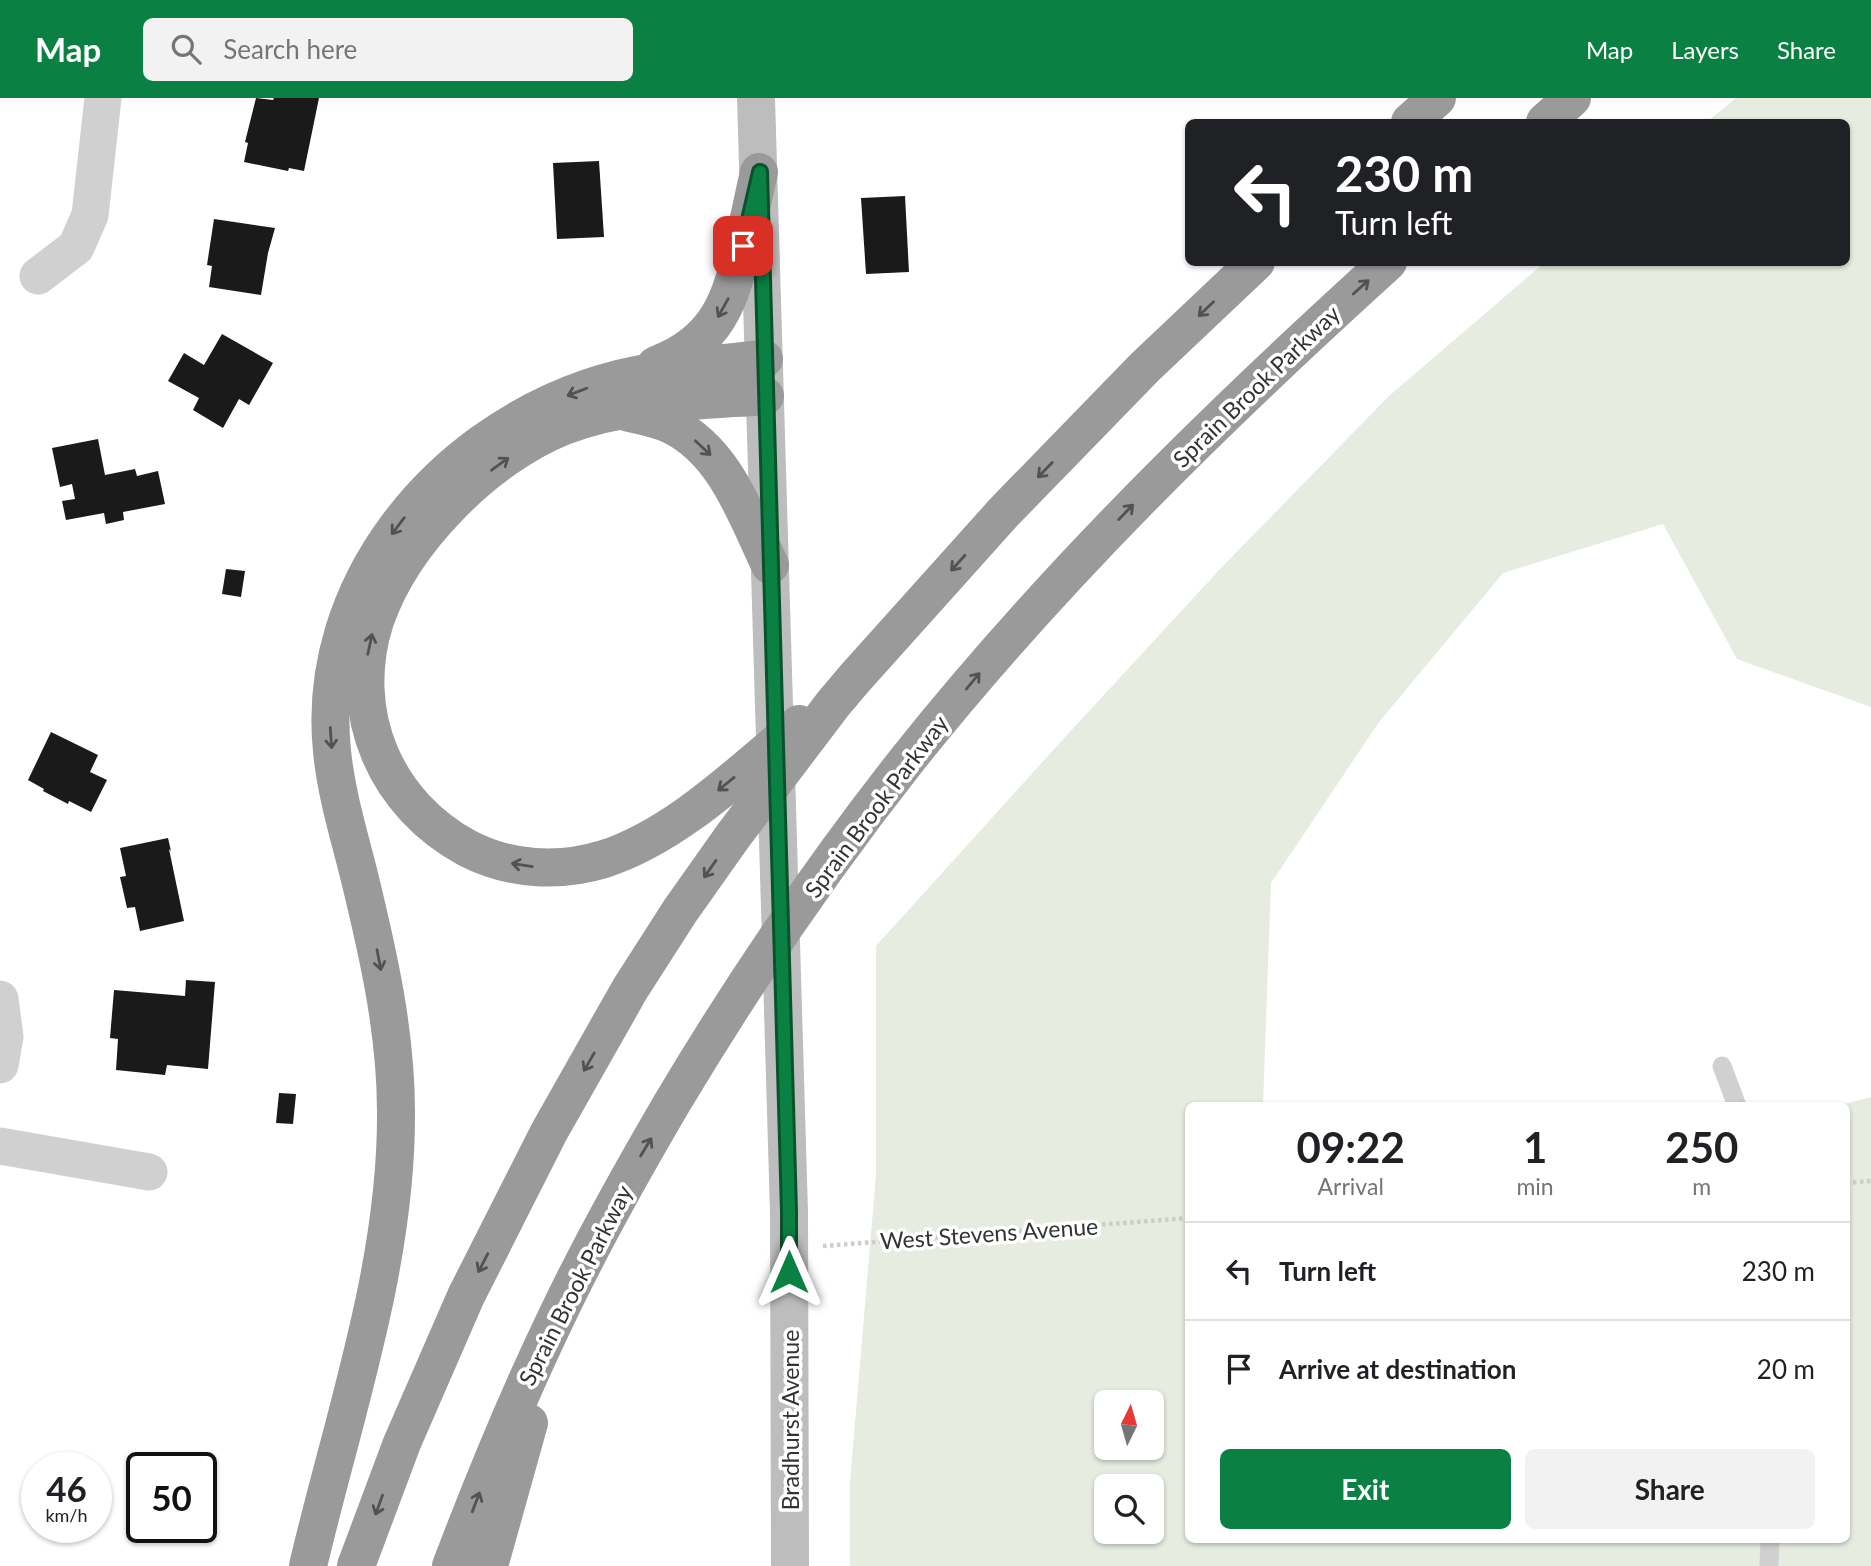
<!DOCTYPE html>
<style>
:root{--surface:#fff;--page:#f2f2f2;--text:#202124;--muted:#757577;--line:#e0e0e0;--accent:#0b8043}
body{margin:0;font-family:Lato,sans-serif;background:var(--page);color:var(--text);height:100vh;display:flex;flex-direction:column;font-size:26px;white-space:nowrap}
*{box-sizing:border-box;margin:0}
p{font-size:23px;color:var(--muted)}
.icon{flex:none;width:38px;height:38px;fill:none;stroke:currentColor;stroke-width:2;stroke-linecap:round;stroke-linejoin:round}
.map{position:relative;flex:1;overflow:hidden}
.sheet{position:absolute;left:1185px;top:1004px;width:665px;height:441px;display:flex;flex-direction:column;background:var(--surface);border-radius:10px;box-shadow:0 2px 5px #0004}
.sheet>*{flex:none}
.banner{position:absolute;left:1185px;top:21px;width:665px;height:147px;border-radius:10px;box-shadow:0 2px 5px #0004;background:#202124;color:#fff;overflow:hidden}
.needle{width:46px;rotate:5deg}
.fabs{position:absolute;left:1094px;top:1292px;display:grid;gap:14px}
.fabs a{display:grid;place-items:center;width:70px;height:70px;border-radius:10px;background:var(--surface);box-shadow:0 2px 5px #0004;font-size:35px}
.speed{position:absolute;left:21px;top:1354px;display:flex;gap:14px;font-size:35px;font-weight:700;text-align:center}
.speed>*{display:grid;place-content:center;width:91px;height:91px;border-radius:50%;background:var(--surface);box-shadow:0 2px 5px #0004;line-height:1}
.speed small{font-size:18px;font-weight:400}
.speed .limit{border:4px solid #111;border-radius:10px;background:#fff;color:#111}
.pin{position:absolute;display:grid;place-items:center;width:60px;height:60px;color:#fff;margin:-30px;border-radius:14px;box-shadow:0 4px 10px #0006}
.me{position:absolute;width:77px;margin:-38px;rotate:0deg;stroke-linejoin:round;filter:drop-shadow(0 0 5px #0008)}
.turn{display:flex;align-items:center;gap:24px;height:147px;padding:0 35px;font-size:32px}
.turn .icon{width:91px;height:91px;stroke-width:2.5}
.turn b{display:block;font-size:49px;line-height:60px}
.eta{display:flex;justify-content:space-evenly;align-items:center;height:119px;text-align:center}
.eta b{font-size:42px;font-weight:700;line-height:49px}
.action{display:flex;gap:14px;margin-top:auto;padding:14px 35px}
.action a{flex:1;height:80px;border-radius:10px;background:var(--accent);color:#fff;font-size:28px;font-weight:700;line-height:80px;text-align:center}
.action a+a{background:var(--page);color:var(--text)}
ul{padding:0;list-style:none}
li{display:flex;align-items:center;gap:21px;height:98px;padding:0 35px;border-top:2px solid var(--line)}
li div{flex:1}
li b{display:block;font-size:26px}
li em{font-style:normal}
header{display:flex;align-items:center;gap:42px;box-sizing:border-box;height:98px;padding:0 35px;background:var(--accent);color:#fff}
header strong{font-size:33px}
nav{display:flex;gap:38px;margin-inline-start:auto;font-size:24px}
.search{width:490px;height:63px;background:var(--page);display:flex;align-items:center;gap:18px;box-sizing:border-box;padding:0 24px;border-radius:10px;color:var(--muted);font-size:26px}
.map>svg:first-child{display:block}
.green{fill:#e6ecdf;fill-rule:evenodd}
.building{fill:#1a1a1a}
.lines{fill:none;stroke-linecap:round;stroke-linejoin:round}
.path{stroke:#cdcdcd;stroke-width:4.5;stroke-dasharray:3.5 3.5;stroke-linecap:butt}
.service{stroke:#d0d0d0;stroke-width:19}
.minor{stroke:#d0d0d0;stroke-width:37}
.secondary{stroke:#bdbdbd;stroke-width:38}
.motorway{stroke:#9a9a9a;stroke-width:38}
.oneway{stroke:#525252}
.route-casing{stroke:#07532c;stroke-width:18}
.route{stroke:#0b8043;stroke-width:12}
.labels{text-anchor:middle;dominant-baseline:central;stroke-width:7;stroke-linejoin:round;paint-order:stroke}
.street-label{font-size:23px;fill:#333;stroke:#fff}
</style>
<header>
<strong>Map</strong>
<div class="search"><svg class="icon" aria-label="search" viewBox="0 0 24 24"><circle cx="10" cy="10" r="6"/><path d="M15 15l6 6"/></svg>Search here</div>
<nav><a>Map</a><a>Layers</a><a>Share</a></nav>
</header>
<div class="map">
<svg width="1871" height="1468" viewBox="0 0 1871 1468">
<rect width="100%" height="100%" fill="#fff"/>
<path class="green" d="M1736,0H1871V609L1737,561L1663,426L1503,475L1379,624L1271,785L1263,1008H1188V1442H1846V1008H1837L1871,999V1468H850V1384L876,1077V848L1056,649L1221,470L1389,298L1544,165L1846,164V24H1707ZM1106,1304H1152V1349H1106ZM1106,1388H1152V1433H1106Z"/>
<g class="building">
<polygon points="256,0 273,2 274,0 319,0 304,73 289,70 288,73 244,64 248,45 245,44"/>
<polygon points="599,63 604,139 557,141 553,65"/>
<polygon points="905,98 909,174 866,176 861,100"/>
<polygon points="214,121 275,130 268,155 261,197 209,189 212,168 207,167"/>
<polygon points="222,236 273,265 249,307 239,301 223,330 193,312 199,300 168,283 184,255 204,267"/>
<polygon points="98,341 105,377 135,371 137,378 158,373 165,406 123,414 124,422 106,426 104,415 66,422 62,403 75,401 72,386 60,389 52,350"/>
<polygon points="226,471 245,473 241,499 222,496"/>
<polygon points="51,634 98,657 90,674 107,682 91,714 69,703 68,706 43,693 44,691 28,682"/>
<polygon points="168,740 171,753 169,751 184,823 140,833 135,809 127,810 120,779 126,778 120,750"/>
<polygon points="186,882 215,884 208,971 167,967 165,977 116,972 118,941 110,940 114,892 185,898"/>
<polygon points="279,995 296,996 293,1026 276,1025"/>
</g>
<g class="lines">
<g class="path">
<polyline points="1846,1085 1871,1083"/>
<polyline points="823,1148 1188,1120"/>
</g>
<g class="service">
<polyline points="1722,968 1737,1008"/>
<polyline points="1769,1468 1770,1442"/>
</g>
<g class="minor">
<polyline points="38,178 76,149 90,117 103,0"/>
<polyline points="0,901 5,939 0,967"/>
<polyline points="0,1048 149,1074"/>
</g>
<polyline class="secondary" points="756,0 789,1114 790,1468"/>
<g class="motorway">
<polyline points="1410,24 1437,0"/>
<polyline points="1545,24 1572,0"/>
<path d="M656,267C718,244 731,202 744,143C749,120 754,97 759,74"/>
<path d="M765,298C699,303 627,304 564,328C486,359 402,443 375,523C361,567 362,614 380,656C397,696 428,729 467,750C509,772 559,775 604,761C676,738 741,674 799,626"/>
<path d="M629,315C643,318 658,321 671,327C725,353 746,417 770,467"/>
<path d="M308,1468C343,1319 397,1168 396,1014C396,933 378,855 359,777C349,737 336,695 332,653C315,488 437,342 588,290C645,270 705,267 764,261"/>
<polyline points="356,1468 402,1345 466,1198 549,1034 630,891 680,813 733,738 833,606 855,580 1004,414 1145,269 1256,164"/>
<path d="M451,1468C483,1384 517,1301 556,1220C591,1146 631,1075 672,1005C743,886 821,771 907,662C1051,481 1217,319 1388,164"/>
<polyline points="489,1468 529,1325"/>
</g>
</g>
<defs><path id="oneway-shaft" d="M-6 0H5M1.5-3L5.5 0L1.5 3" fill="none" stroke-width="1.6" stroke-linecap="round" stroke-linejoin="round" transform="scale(1.75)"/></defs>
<g class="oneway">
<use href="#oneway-shaft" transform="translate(1361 189) rotate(-42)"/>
<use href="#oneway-shaft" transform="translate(723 210) rotate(119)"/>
<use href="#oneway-shaft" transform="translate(1206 211) rotate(136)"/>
<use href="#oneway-shaft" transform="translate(577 294) rotate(159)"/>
<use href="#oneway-shaft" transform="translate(703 350) rotate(43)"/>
<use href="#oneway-shaft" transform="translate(500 366) rotate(-36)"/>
<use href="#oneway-shaft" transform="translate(1045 372) rotate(134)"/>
<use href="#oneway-shaft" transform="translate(1126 414) rotate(-46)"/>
<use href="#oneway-shaft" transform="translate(398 428) rotate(127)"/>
<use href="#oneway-shaft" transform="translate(958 465) rotate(132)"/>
<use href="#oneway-shaft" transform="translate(370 546) rotate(-78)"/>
<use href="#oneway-shaft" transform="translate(973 583) rotate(-50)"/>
<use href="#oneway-shaft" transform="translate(331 640) rotate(86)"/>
<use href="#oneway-shaft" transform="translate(726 686) rotate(141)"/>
<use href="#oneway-shaft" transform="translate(522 767) rotate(-171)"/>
<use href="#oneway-shaft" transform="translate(710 771) rotate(125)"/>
<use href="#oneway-shaft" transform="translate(379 862) rotate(79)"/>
<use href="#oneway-shaft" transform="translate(589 964) rotate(120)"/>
<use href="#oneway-shaft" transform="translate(646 1049) rotate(-59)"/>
<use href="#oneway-shaft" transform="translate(483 1165) rotate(117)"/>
<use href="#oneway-shaft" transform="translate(476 1404) rotate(-69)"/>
<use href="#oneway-shaft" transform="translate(379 1407) rotate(110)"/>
</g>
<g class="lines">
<g class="route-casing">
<polyline id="route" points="743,148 760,74 789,1114 789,1174"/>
</g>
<use href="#route" class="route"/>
</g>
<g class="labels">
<g class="street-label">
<text transform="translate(1256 288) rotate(-44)">Sprain Brook Parkway</text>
<text transform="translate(876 708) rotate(-53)">Sprain Brook Parkway</text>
<text transform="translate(989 1135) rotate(-4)">West Stevens Avenue</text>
<text transform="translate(575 1187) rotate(-63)">Sprain Brook Parkway</text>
<text transform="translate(790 1322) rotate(-90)">Bradhurst Avenue</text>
</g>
</g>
</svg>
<div class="fabs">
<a><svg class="needle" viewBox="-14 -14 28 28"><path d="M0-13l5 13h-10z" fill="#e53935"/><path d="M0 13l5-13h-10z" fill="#757577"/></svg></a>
<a><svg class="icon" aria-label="search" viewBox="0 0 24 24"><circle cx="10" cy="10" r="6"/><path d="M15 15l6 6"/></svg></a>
</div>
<div class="speed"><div>46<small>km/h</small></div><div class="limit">50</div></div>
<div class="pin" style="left:743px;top:148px;background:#d93025"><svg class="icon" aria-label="arrive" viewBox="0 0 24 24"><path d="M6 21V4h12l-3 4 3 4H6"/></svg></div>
<svg class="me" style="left:789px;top:1174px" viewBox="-20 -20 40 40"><path d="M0-17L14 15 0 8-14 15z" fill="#0b8043" stroke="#fff" stroke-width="4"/></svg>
<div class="banner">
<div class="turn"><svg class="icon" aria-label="left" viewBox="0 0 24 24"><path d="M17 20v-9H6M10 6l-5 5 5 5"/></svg><div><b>230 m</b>Turn left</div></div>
</div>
<section class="sheet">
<div class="eta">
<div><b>09:22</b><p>Arrival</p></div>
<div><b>1</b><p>min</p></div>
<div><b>250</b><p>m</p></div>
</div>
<ul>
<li><svg class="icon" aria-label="left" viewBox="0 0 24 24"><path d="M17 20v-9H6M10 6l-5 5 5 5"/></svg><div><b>Turn left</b></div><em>230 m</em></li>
<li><svg class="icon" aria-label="arrive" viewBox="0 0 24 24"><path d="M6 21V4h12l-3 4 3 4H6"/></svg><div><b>Arrive at destination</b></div><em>20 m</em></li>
</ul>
<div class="action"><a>Exit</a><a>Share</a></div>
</section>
</div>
